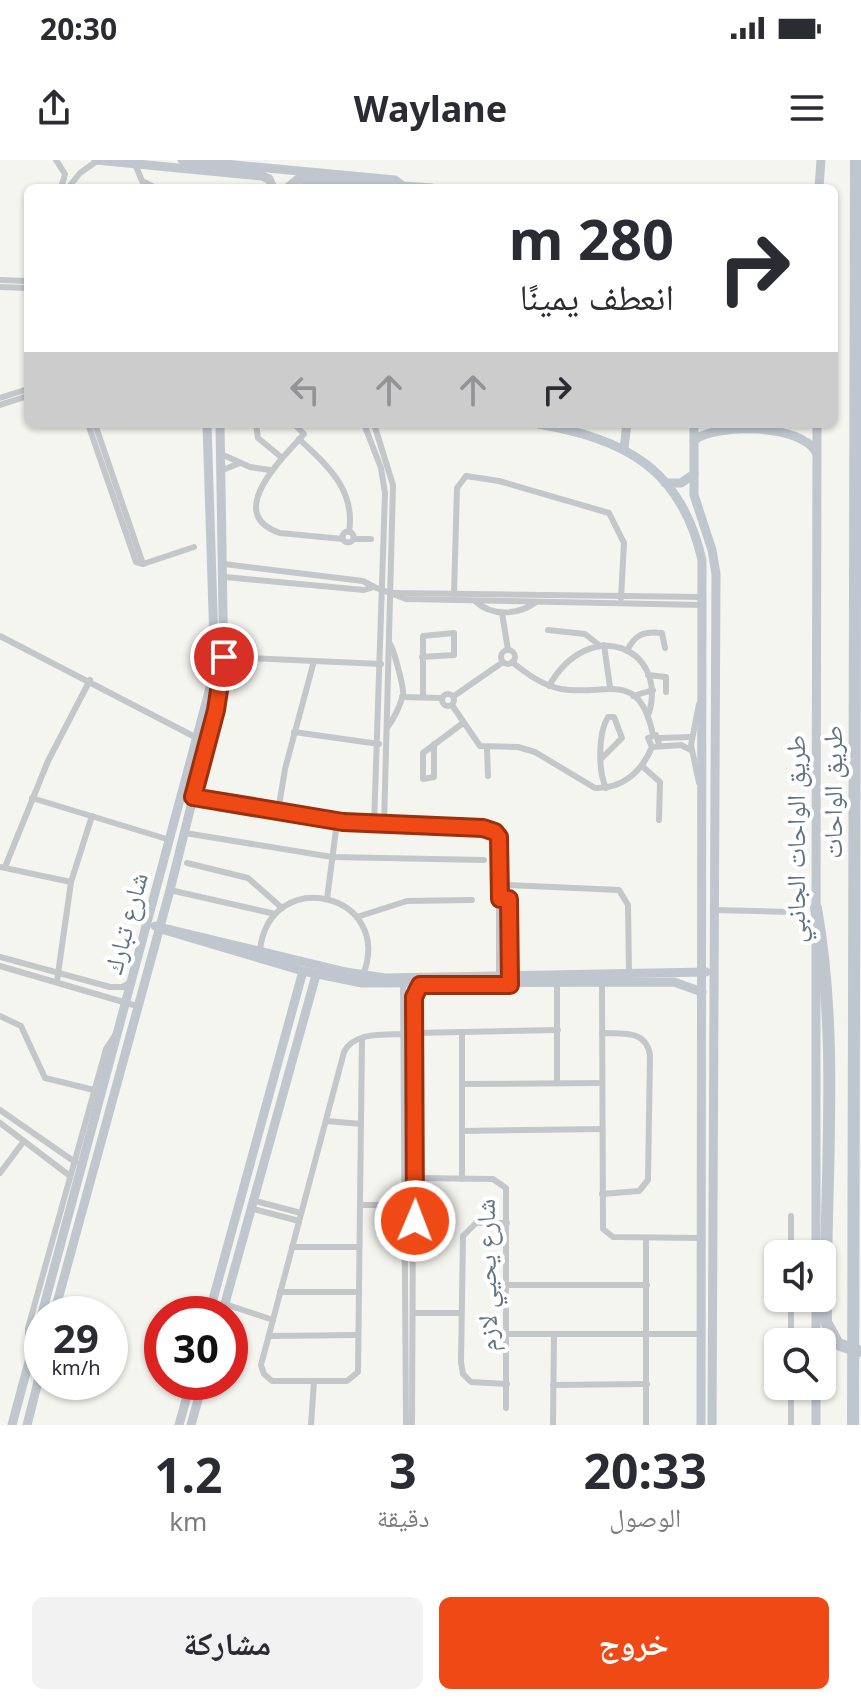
<!DOCTYPE html>
<html lang="ar">
<meta charset="utf-8">
<style>
:root{--surface:#fff;--page:#f2f2f3;--text:#2b2b33;--muted:#7c7c81;--accent:#ef4a16}
body{margin:0;font-family:"Noto Sans","Noto Naskh Arabic",sans-serif;background:var(--page);color:var(--text);direction:rtl;height:100vh;display:flex;flex-direction:column;font-size:30px;white-space:nowrap}
*{box-sizing:border-box;margin:0}
p{font-size:26px;color:var(--muted)}
.icon{flex:none;width:44px;height:44px;fill:none;stroke:currentColor;stroke-width:2;stroke-linecap:round;stroke-linejoin:round}
.map{position:relative;height:1265px;overflow:hidden;direction:ltr}
.drawer{display:flex;flex-direction:column;background:var(--surface);flex:1}
.drawer>*{flex:none}
.banner{position:absolute;left:24px;top:24px;width:814px;height:244px;border-radius:12px;box-shadow:0 2px 6px #0004;direction:rtl;background:#fff;color:var(--text);overflow:hidden}
.buttons{position:absolute;left:764px;top:1080px;display:grid;gap:16px}
.buttons a{display:grid;place-items:center;width:72px;height:72px;border-radius:12px;background:var(--surface);box-shadow:0 2px 6px #0004;font-size:40px}
.speed{position:absolute;left:24px;top:1136px;display:flex;gap:16px;font-size:40px;font-weight:700;text-align:center}
.speed>*{display:grid;place-content:center;width:104px;height:104px;border-radius:50%;background:var(--surface);box-shadow:0 2px 6px #0004;line-height:1}
.speed small{font-size:20px;font-weight:400}
.speed .limit{border:12px solid #d22;background:#fff;color:#111}
.pin{position:absolute;display:grid;place-items:center;width:68px;height:68px;color:#fff;margin:-34px;border:4px solid #fff;border-radius:50%;box-shadow:0 2px 8px #0007}
.me{position:absolute;width:88px;margin:-44px;rotate:1deg;stroke-linejoin:round;filter:drop-shadow(0 0 6px #0008)}
.turn{display:flex;align-items:center;gap:28px;height:168px;padding:0 32px;font-size:36px}
.turn .icon{width:104px;height:104px;stroke-width:2.5}
.turn b{display:block;font-size:56px;line-height:68px}
.lanes{display:flex;align-items:center;height:76px;padding:0 32px;background:#0003;justify-content:center;gap:40px;direction:ltr}
.lanes .off{opacity:.35}
.eta{display:flex;justify-content:space-evenly;align-items:center;height:136px;text-align:center}
.eta b{font-size:48px;font-weight:700;line-height:56px}
.action{display:flex;gap:16px;margin-top:auto;padding:16px 32px}
.action a{flex:1;height:92px;border-radius:12px;background:var(--accent);color:#fff;font-size:32px;font-weight:700;line-height:92px;text-align:center}
.action a+a{background:var(--page);color:var(--text)}
.status{display:flex;justify-content:space-between;align-items:center;height:56px;padding:0 40px;background:var(--surface);direction:ltr}
.status svg{height:22px;fill:currentColor}
header{display:flex;justify-content:space-between;align-items:center;height:104px;padding:0 32px;background:var(--surface);font-size:36px;font-weight:700}
.map>svg:first-child{display:block}
.lines{fill:none;stroke-linecap:round;stroke-linejoin:round}
.street{stroke:#c3c7ca;stroke-width:6}
.secondary{stroke:#bfc6cd;stroke-width:9}
.highway{stroke:#bfc6cd;stroke-width:12}
.route-casing{stroke:#9b300e;stroke-width:20}
.route{stroke:#ef4a16;stroke-width:14}
.labels{text-anchor:middle;dominant-baseline:central;stroke-width:8;stroke-linejoin:round;paint-order:stroke}
.street-label{font-size:26px;fill:#617483;stroke:#fff}
</style>
<div class="status"><b>20:30</b><svg viewBox="0 0 49 12"><path d="M0 12V9h3v3zM5 12V6h3v6zM10 12V3h3v9zM15 12V0h3v12zM26 1h20v11H26zM47 4h2v5h-2z"/></svg></div>
<header><svg class="icon" aria-label="menu" viewBox="0 0 24 24"><path d="M4 6h16M4 12h16M4 18h16"/></svg>Waylane<svg class="icon" aria-label="share" viewBox="0 0 24 24"><path d="M12 15V3M7 8l5-5 5 5M5 13v7h14v-7"/></svg></header>
<div class="map">
<svg width="861" height="1265" viewBox="0 0 861 1265">
<rect width="100%" height="100%" fill="#f5f5f0"/>
<g class="lines">
<g class="street">
<polyline points="56,0 65,14 61,28"/>
<polyline points="135,4 142,21 156,28"/>
<polyline points="68,28 80,13 97,1"/>
<polyline points="0,120 28,121"/>
<polyline points="0,127 28,128"/>
<polyline points="0,238 28,229"/>
<polyline points="0,245 28,236"/>
<polyline points="88,264 136,402 143,404"/>
<polyline points="95,264 143,404"/>
<polyline points="256,264 258,278 281,297"/>
<path d="M294,264L304,274C285,296 222,354 280,373L343,379"/>
<polyline points="364,264 381,308 385,333 374,665"/>
<polyline points="374,264 393,325 384,666"/>
<path d="M299,279C327,305 356,330 349,372"/>
<polyline points="221,294 250,307 270,310"/>
<polyline points="220,311 240,303"/>
<circle cx="348" cy="377" r="5.5"/>
<polyline points="354,379 371,379"/>
<polyline points="143,404 194,387"/>
<polyline points="224,404 363,421 374,427 364,430 225,417"/>
<polyline points="374,427 406,439 702,445"/>
<polyline points="394,433 702,437"/>
<polyline points="454,434 457,328 466,316 499,321 609,353 624,383 621,438"/>
<path d="M475,441C492,457 519,455 536,442"/>
<polyline points="502,453 508,490"/>
<polyline points="548,470 585,474 599,485"/>
<polyline points="0,476 197,578"/>
<polyline points="604,485 610,527"/>
<circle cx="508" cy="497" r="7"/>
<path d="M627,491C635,474 644,471 662,473L665,488"/>
<polyline points="224,497 381,504"/>
<polyline points="422,497 454,495 454,473 423,476 423,537"/>
<path d="M512,502C527,514 542,525 561,529C606,537 639,507 653,575"/>
<polyline points="648,515 666,517 666,532"/>
<path d="M549,526C589,455 668,487 649,553"/>
<circle cx="448" cy="540" r="6"/>
<polyline points="454,536 503,502"/>
<polyline points="633,536 653,530"/>
<polyline points="402,537 442,538"/>
<polyline points="699,544 691,585 699,623"/>
<path d="M452,545L480,586L518,587L535,592L595,628C623,629 642,611 652,587"/>
<path d="M387,568C394,559 401,544 403,534C404,528 394,490 390,484"/>
<polyline points="294,572 379,584"/>
<polyline points="660,578 691,577"/>
<polyline points="434,584 434,617 423,619 423,593 463,563"/>
<polyline points="659,584 656,575 648,578 652,587 681,585 691,590"/>
<polyline points="487,589 488,616"/>
<path d="M601,599L622,578L614,557H608C598,573 598,611 606,628"/>
<polyline points="642,606 660,622 659,660"/>
<polyline points="193,637 343,662 477,668 495,672 499,681 499,818"/>
<polyline points="32,638 170,680"/>
<polyline points="278,652 285,609 314,501"/>
<polyline points="185,673 332,697 484,700"/>
<polyline points="187,703 248,718 282,748"/>
<polyline points="0,707 71,722"/>
<polyline points="5,707 48,601 90,520"/>
<polyline points="508,725 619,730 628,745 629,814"/>
<polyline points="170,730 275,754"/>
<polyline points="327,739 337,662"/>
<polyline points="500,739 509,739 510,819"/>
<polyline points="714,750 791,752"/>
<polyline points="357,757 407,741 472,740"/>
<path d="M260,790C270,704 395,733 363,815"/>
<polyline points="0,797 110,827 123,827 130,822"/>
<polyline points="0,806 137,846"/>
<polyline points="57,821 71,722 92,656"/>
<polyline points="403,821 406,1265"/>
<polyline points="557,824 557,923"/>
<polyline points="602,824 603,1069 613,1077 701,1078"/>
<polyline points="0,856 21,866 45,918 94,930"/>
<polyline points="414,873 558,870"/>
<path d="M602,873C622,874 646,869 650,895L648,1020L639,1031L602,1034"/>
<path d="M362,878L358,1212L347,1221H272L264,1214L261,1205L344,892C354,871 386,875 406,874"/>
<polyline points="462,924 602,923"/>
<polyline points="0,950 75,1002"/>
<polyline points="327,961 361,964"/>
<polyline points="0,963 70,1016"/>
<polyline points="462,971 602,969"/>
<polyline points="0,1013 24,981"/>
<polyline points="415,1018 493,1019 506,1028 506,1248"/>
<polyline points="462,1019 462,872"/>
<polyline points="252,1040 301,1053"/>
<polyline points="360,1045 406,1045"/>
<polyline points="250,1048 299,1061"/>
<polyline points="507,1063 476,1063 463,1076 461,1202 463,1214 471,1222 507,1224"/>
<polyline points="292,1087 359,1087"/>
<polyline points="791,1094 791,1056"/>
<polyline points="507,1125 647,1125"/>
<polyline points="280,1132 359,1132"/>
<polyline points="225,1144 273,1160"/>
<polyline points="414,1153 461,1153"/>
<polyline points="507,1174 701,1174"/>
<polyline points="269,1176 358,1175"/>
<polyline points="791,1182 791,1138"/>
<polyline points="34,1183 28,1177 28,1168 106,889 116,874"/>
<polyline points="553,1225 647,1224"/>
<polyline points="311,1265 314,1221"/>
<polyline points="412,1265 414,841 420,825"/>
<polyline points="553,1265 554,1174"/>
<polyline points="646,1265 646,1078"/>
<polyline points="791,1265 791,1226"/>
</g>
<g class="secondary">
<polyline points="96,0 262,16 269,19 273,28"/>
<polyline points="182,0 395,20 403,26 432,28"/>
<polyline points="287,28 298,19 389,28"/>
<polyline points="819,28 821,0"/>
<path d="M538,264C625,279 681,308 702,400L701,1265"/>
<polyline points="694,264 694,335 712,390 716,414 712,1265"/>
<path d="M694,280C718,263 801,264 816,292"/>
<polyline points="624,288 627,264"/>
<polyline points="665,323 681,323 694,314"/>
<polyline points="816,753 817,264"/>
<polyline points="155,766 346,812 385,818 706,812"/>
<polyline points="161,769 303,811 362,823 674,822 702,832"/>
<polyline points="816,1094 816,779"/>
<polyline points="54,1154 170,730 224,514 220,264"/>
<polyline points="209,1154 303,811"/>
<polyline points="222,1154 316,815"/>
<polyline points="816,1182 816,1138"/>
<polyline points="12,1265 210,528 214,483 207,264"/>
<polyline points="27,1265 42,1206"/>
<polyline points="179,1265 191,1222"/>
<polyline points="191,1265 203,1222"/>
<polyline points="816,1265 816,1226"/>
</g>
<g class="highway">
<path d="M816,748C840,883 824,1026 826,1162L838,1184L858,1191"/>
<polyline points="853,1265 856,0"/>
</g>
</g>
<g class="lines">
<g class="route-casing">
<polyline id="route" points="224,497 216,550 193,637 343,662 483,668 495,672 499,677 500,739 509,739 510,825 420,825 414,837 415,1061"/>
</g>
<use href="#route" class="route"/>
</g>
<g class="labels">
<g class="street-label">
<text transform="translate(832 632) rotate(-90)">طريق الواحات</text>
<text transform="translate(795 679) rotate(-90)">طريق الواحات الجانبي</text>
<text transform="translate(125 763) rotate(-75)">شارع تبارك</text>
<text transform="translate(486 1115) rotate(-91)">شارع يحيي لازم</text>
</g>
</g>
</svg>
<div class="buttons">
<a><svg class="icon" aria-label="sound" viewBox="0 0 24 24"><path d="M4 9h4l5-4v14l-5-4H4zM17 9q2 3 0 6"/></svg></a>
<a><svg class="icon" aria-label="search" viewBox="0 0 24 24"><circle cx="10" cy="10" r="6"/><path d="M15 15l6 6"/></svg></a>
</div>
<div class="speed"><div>29<small>km/h</small></div><div class="limit">30</div></div>
<div class="pin" style="left:224px;top:497px;background:#d93025"><svg class="icon" aria-label="arrive" viewBox="0 0 24 24"><path d="M6 21V4h12l-3 4 3 4H6"/></svg></div>
<svg class="me" style="left:415px;top:1061px" viewBox="-20 -20 40 40"><circle r="17" fill="#ef4a16" stroke="#fff" stroke-width="3"/><path d="M0-11L8 9 0 5-8 9z" fill="#fff"/></svg>
<div class="banner">
<div class="turn"><svg class="icon" aria-label="right" viewBox="0 0 24 24"><path d="M7 20v-9h11M14 6l5 5-5 5"/></svg><div><b>280 m</b>انعطف يمينًا</div></div>
<div class="lanes"><svg class="icon off" aria-label="left" viewBox="0 0 24 24"><path d="M17 20v-9H6M10 6l-5 5 5 5"/></svg><svg class="icon off" aria-label="ahead" viewBox="0 0 24 24"><path d="M12 20V5M6 11l6-6 6 6"/></svg><svg class="icon off" aria-label="ahead" viewBox="0 0 24 24"><path d="M12 20V5M6 11l6-6 6 6"/></svg><svg class="icon" aria-label="right" viewBox="0 0 24 24"><path d="M7 20v-9h11M14 6l5 5-5 5"/></svg></div>
</div>
</div>
<section class="drawer">
<div class="eta">
<div><b>20:33</b><p>الوصول</p></div>
<div><b>3</b><p>دقيقة</p></div>
<div><b>1.2</b><p>km</p></div>
</div>
<div class="action"><a>خروج</a><a>مشاركة</a></div>
</section>
